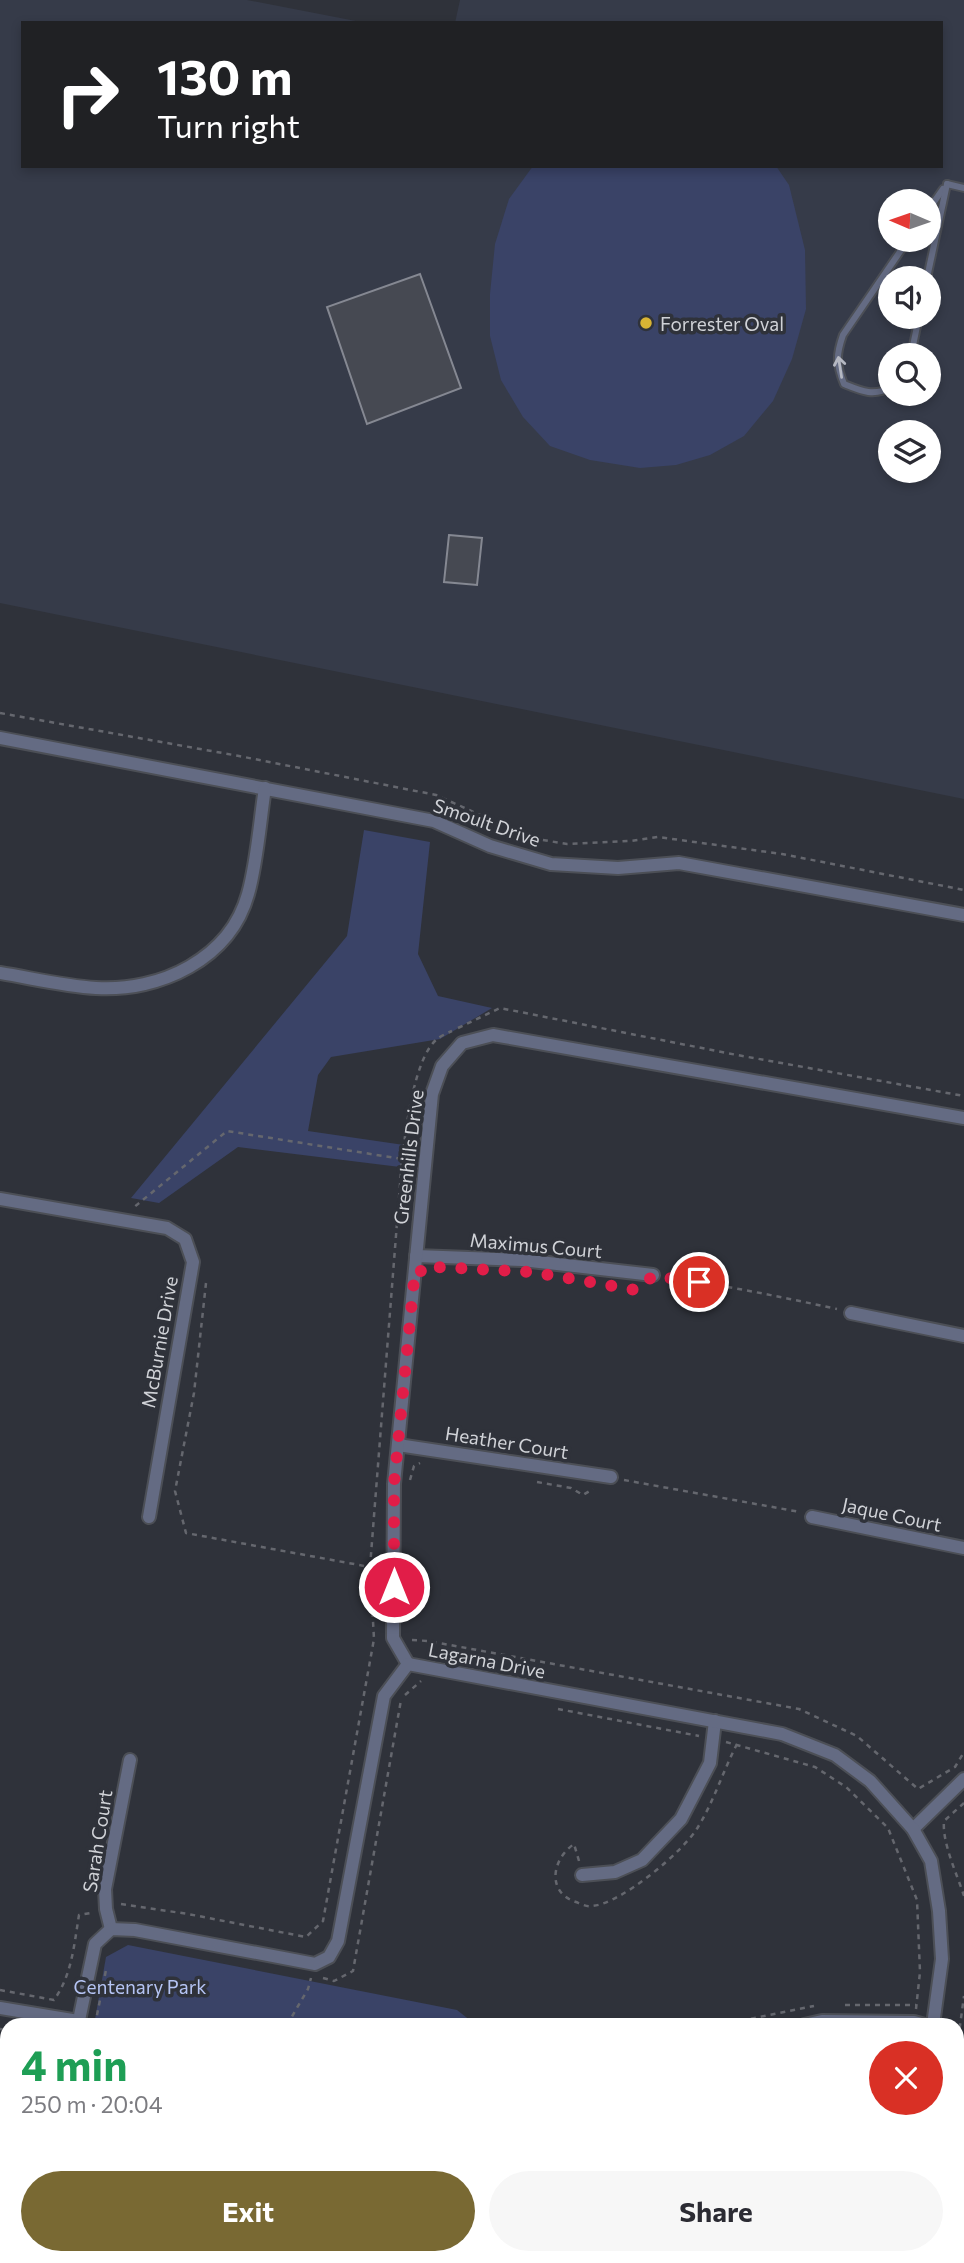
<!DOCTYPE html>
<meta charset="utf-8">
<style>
:root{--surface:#fff;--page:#f7f7f7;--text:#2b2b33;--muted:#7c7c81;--accent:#796933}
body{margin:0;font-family:Commissioner,sans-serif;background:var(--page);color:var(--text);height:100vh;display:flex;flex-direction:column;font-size:26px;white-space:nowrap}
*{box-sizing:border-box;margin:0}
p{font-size:23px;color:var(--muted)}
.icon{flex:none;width:38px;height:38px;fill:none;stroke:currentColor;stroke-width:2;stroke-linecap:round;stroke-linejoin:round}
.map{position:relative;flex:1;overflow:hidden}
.sheet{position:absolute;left:0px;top:2018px;width:964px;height:247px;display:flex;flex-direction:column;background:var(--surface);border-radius:21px 21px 0 0;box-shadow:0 4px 10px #0003}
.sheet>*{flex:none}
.hud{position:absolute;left:21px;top:21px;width:922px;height:147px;border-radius:0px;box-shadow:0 4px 10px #0003;background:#202124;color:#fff;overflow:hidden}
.needle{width:46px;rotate:272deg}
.controls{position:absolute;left:878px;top:189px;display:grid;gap:14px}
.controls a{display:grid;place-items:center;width:63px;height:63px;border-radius:50%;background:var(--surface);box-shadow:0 4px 10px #0003;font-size:35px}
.pin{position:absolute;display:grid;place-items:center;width:60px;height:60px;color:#fff;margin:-30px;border:4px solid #fff;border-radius:50%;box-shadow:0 2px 7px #0007}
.me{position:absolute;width:77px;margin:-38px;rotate:0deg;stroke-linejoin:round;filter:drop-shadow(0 0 5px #0008)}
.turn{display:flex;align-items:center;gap:24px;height:147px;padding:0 21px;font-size:32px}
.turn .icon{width:91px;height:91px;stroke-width:2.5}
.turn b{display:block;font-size:49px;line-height:60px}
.round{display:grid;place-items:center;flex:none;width:74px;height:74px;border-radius:37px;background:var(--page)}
.head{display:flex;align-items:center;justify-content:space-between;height:119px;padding:0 21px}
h1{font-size:42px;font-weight:700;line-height:52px;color:#1e9e55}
.primary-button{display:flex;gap:14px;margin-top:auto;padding:14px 21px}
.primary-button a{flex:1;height:80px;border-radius:42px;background:var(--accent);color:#fff;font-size:28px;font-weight:700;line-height:80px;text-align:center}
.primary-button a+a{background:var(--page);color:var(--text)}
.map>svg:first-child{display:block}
.built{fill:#363b49;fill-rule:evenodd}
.green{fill:#3a4367}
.building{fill:#464952;stroke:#858892;stroke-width:2}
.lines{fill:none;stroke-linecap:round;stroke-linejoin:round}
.service-casing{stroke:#4c4f56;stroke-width:10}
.minor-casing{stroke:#4c4f56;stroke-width:16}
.path{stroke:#65676e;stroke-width:2.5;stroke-dasharray:5 5;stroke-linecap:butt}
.service{stroke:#646b83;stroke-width:6}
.minor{stroke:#646b83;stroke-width:12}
.oneway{stroke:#b5b8c2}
.route{stroke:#e11d48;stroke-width:12;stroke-dasharray:0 21.6}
.poi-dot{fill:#d9b434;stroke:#2f323a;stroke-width:2.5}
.labels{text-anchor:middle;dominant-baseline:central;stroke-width:7;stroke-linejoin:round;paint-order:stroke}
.poi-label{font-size:19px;fill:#d0d2d7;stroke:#2f323a;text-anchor:start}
.street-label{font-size:19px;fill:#d0d2d7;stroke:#2f323a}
.park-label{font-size:19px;fill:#b5c4f4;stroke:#2f323a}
</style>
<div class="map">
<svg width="964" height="2263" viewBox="0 0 964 2263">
<rect width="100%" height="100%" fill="#2f323a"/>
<path class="built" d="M0,0H247L366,23H23V166H942V23H455L460,0H964V799L0,603ZM891,201H929V240H891ZM891,278H929V317H891ZM891,355H929V394H891ZM891,432H929V471H891Z"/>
<g class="green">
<polygon points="533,166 776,166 789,185 805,250 806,309 792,359 773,401 744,436 710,455 676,465 640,468 590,460 550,446 523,417 501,380 490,336 490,294 495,244 509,199"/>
<polygon points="364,830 430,842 418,954 438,996 492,1008 440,1039 331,1057 318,1075 308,1131 404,1145 400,1167 238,1147 159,1203 131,1198 347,936"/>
<polygon points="128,1945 457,2010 476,2025 94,2025 106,1957"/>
</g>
<g class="building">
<polygon points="420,274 461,388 367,424 327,307"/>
<polygon points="449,535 482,538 477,585 444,582"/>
</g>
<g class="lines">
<g class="service-casing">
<g id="service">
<polyline points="947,184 964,188"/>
<polyline points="929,209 943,189"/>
<polyline points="927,278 947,184"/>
<polyline points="911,355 919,317"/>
<path d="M891,387C874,397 861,391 844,384C836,364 836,355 843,335L908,240"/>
</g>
</g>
<g class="minor-casing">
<g id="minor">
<polyline points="0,738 434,821 490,846 551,864 618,868 679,863 964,915"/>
<path d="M0,973C31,978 64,986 96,988C160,992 230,959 248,894C257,863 260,820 265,788"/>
<polyline points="0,1199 167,1228 185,1239 193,1262 149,1517"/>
<polyline points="416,1256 522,1260 653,1275"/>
<polyline points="851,1313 964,1336"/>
<polyline points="398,1445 611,1477"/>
<polyline points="812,1517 964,1548"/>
<polyline points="408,1664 393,1638 394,1484 432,1094 442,1066 462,1043 493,1035 964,1118"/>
<polyline points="913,1829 964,1779"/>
<polyline points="582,1875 615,1872 642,1860 681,1819 710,1763 715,1721"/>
<polyline points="111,1929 106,1909 105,1889 130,1760"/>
<polyline points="0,2008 78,2021"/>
<polyline points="78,2025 95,1944 111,1929 135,1930 315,1964 329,1957 338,1941 384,1696 408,1664 782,1734 835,1755 870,1781 913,1829 931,1861 939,1911 942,1959 933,2025"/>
<polyline points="804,2025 822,2021 914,2022 925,2025"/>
<polyline points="277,2258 278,2263"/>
<polyline points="914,2258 915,2263"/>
<polyline points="34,2263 35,2258"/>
<polyline points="792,2263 806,2258"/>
</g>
</g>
<g class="path">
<polyline points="0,713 239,756 436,795 531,838 567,844 630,841 658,837 782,854 964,890"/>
<polyline points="458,1028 500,1008 737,1055 964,1096"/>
<path d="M402,1159C406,1129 414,1058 437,1039C441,1036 447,1033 452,1031"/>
<path d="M668,1278C725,1285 781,1297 837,1309"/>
<polyline points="206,1283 194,1393 175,1491 186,1533 370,1567"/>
<polyline points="410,1480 414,1466 420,1463"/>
<polyline points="624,1480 800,1512"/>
<polyline points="537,1482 571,1488 583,1495 593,1489"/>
<polyline points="412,1640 428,1641 799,1709 857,1736 918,1789 955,1767 964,1752"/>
<polyline points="405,1695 421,1681"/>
<polyline points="558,1709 699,1736"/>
<polyline points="726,1742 815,1767 846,1787 888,1828 917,1900 920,1972 916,2009"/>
<path d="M964,1803L944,1821C942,1843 957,1874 964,1896"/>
<path d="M579,1861L574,1844C551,1860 547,1893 576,1902C581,1904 587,1907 592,1906C621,1904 684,1851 698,1827C714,1801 723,1771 737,1744"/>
<polyline points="121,1904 188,1914 306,1937 323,1921 374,1639 370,1567 402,1159 227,1131 133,1208"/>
<polyline points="323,1978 334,1981 353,1971 401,1700"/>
<path d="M0,1990L54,2000C72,1975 74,1945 79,1915L91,1913"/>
<polyline points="845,2005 916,2005"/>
<polyline points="95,2025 106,1970"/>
<polyline points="287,2025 308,1989 311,1978"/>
<polyline points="732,2025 749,2019 814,2006"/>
<polyline points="0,2029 7,2030"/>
<polyline points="957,2048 964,1996"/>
<polyline points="259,2258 260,2263"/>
<polyline points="298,2258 299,2263"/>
<polyline points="541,2258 545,2263"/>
<polyline points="937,2258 938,2263"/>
<polyline points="52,2263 53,2258"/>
<polyline points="492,2263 495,2258"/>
<polyline points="753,2263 768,2258"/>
<polyline points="850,2263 879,2259 889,2263"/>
</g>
<use href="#service" class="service"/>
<use href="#minor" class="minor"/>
</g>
<defs><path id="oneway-shaft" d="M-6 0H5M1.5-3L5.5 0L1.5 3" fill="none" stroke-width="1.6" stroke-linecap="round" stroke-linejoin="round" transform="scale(1.75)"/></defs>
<use class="oneway" href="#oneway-shaft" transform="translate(840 367) rotate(-99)"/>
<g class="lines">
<polyline class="route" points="394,1587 394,1484 415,1270 431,1273 437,1267 532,1272 636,1290 653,1276 699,1282"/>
</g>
<circle class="poi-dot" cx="646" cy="323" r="7"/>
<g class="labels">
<g class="poi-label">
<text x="660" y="323">Forrester Oval</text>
</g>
<g class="street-label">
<text transform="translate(487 822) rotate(19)">Smoult Drive</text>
<text transform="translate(408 1157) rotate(-83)">Greenhills Drive</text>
<text transform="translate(536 1245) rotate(5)">Maximus Court</text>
<text transform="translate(159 1342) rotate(-80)">McBurnie Drive</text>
<text transform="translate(507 1442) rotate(9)">Heather Court</text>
<text transform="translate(892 1514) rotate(12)">Jaque Court</text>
<text transform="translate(487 1660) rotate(11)">Lagarna Drive</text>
<text transform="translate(97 1841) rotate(-81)">Sarah Court</text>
</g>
<g class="park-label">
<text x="140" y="1986">Centenary Park</text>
</g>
</g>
</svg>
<div class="controls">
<a><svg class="needle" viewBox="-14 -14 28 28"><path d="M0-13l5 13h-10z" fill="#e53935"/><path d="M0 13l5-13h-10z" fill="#7c7c81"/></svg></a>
<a><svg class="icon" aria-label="sound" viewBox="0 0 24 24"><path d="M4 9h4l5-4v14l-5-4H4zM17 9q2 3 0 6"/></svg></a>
<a><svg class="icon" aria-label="search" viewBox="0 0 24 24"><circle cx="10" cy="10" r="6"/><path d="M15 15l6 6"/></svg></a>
<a><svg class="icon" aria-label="layers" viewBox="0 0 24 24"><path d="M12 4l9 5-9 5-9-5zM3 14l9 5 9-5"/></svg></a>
</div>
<div class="pin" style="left:699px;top:1282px;background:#d93025"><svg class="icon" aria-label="arrive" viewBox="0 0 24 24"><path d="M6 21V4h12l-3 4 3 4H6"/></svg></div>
<svg class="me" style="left:394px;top:1587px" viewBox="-20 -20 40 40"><circle r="17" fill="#e11d48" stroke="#fff" stroke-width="3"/><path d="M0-11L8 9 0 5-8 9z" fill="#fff"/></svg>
<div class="hud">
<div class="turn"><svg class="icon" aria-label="right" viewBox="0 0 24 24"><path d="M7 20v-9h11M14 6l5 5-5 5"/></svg><div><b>130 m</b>Turn right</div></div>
</div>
<section class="sheet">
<div class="head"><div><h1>4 min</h1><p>250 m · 20:04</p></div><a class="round" style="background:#d93025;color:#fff"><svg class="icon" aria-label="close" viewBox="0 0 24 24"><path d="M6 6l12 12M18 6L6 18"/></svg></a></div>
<div class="primary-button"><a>Exit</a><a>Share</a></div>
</section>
</div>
